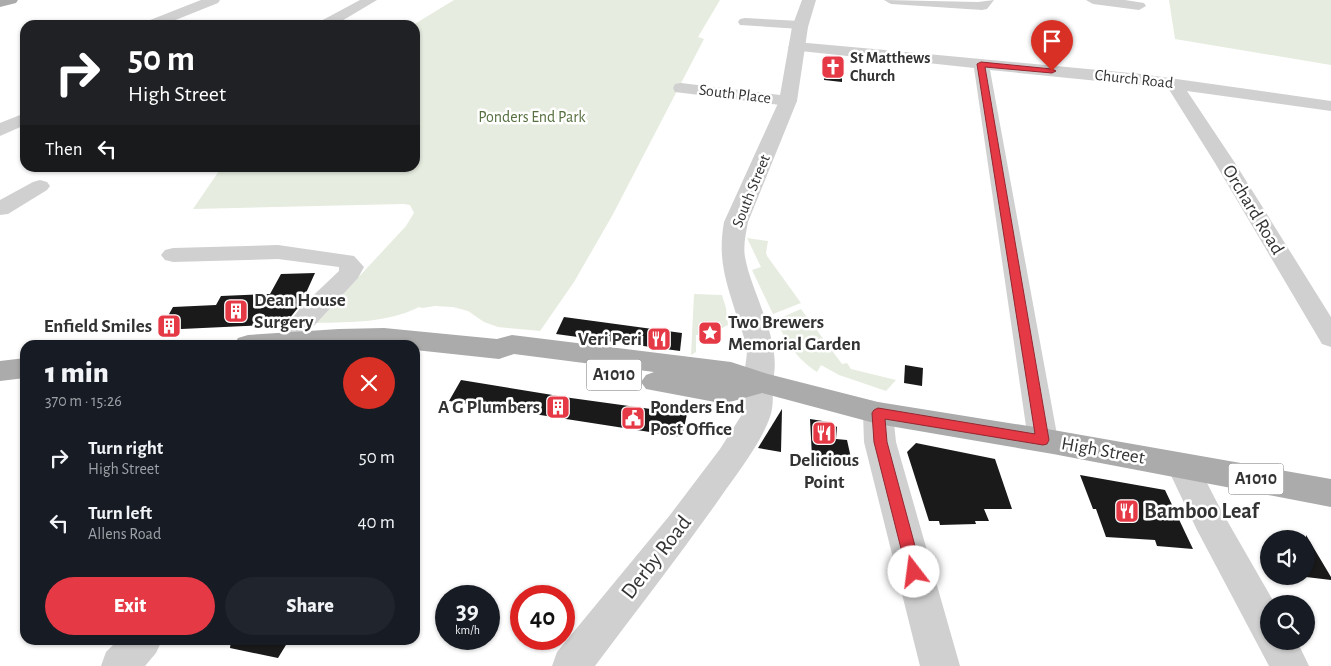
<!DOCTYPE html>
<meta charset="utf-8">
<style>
:root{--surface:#171b24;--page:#20242c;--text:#f1f3f6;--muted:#9ea1a6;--accent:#e63946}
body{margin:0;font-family:"Alegreya Sans",sans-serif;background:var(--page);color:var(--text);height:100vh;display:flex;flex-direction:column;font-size:19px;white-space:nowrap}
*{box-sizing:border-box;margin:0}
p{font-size:16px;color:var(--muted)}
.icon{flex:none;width:28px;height:28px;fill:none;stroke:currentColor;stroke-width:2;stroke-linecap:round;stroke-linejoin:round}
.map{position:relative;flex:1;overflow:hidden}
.drawer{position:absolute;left:20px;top:340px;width:400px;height:305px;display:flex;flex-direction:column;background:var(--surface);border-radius:15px;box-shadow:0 1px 4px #0004}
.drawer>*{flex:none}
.hud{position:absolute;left:20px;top:20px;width:400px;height:152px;border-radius:15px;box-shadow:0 1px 4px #0004;background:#202124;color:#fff;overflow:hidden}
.controls{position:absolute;left:1260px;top:530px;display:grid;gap:10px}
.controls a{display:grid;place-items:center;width:55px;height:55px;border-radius:50%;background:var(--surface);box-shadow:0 1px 4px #0004;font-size:25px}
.speed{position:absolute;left:435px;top:585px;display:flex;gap:10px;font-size:25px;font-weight:700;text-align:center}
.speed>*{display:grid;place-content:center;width:65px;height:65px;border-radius:50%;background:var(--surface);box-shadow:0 1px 4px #0004;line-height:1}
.speed small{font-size:12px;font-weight:400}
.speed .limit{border:8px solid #d22;background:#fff;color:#111}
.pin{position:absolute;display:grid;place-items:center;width:42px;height:42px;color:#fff;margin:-51px -21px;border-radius:50% 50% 50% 0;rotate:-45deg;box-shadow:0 0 5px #0007}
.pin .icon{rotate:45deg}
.me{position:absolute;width:55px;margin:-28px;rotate:345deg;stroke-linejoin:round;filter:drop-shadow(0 0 4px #0008)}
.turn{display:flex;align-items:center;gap:18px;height:105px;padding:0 25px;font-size:22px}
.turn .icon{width:65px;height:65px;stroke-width:2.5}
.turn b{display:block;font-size:35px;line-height:42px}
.then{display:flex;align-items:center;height:48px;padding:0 25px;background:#0003;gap:10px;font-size:19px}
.round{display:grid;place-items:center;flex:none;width:52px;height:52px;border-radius:26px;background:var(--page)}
.headline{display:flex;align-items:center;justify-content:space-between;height:85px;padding:0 25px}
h1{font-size:30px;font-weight:800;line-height:38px}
.primary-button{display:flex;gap:10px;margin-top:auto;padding:10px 25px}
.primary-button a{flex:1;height:58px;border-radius:30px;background:var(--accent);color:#fff;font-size:20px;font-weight:800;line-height:58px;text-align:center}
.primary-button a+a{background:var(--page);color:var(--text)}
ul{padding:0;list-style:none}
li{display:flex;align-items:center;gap:15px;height:65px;padding:0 25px}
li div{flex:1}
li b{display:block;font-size:19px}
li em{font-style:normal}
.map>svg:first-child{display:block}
.green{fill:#e6ecdf}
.building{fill:#1a1a1a}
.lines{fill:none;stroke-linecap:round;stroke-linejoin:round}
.minor{fill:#d0d0d0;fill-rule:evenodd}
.tertiary{fill:#d0d0d0;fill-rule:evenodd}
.primary{fill:#ababab;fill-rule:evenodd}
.route{fill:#e63946;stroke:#96252e}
.labels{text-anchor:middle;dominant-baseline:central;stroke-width:5;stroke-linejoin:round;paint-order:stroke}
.far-poi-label{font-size:16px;font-weight:bold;fill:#333;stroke:#fff;text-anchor:start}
.far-street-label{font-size:16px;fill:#333;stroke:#fff}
.far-park-label{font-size:16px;fill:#56703f;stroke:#fff}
.shield{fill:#fff;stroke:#707070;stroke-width:1}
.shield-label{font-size:18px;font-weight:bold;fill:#333}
.street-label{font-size:19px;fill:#333;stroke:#fff}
.poi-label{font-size:19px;font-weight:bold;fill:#333;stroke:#fff;text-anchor:start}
.near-poi-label{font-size:22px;font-weight:bold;fill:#333;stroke:#fff;text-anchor:start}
.near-street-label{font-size:22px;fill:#333;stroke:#fff}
</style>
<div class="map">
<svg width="1331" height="666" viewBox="0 0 1331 666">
<rect width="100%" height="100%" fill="#fff"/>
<g class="green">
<path d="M454,0H720L698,37L704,39L612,216L574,282L540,331L498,327L484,322L468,311L453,307L435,306L422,308L419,307C388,323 351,322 316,323L406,226L414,213L410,205L403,204L193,209L221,168H415V25H413Z"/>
<polygon points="1169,0 1331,0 1331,65 1175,39"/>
<polygon points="747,238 768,241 766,253 767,256 801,303 773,314 752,270 761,267"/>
<polygon points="694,294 722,295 726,308 728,325 709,335 696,335 696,352 691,355"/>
<path d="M801,309L842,364L847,363L851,369L896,380L886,391L839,375L821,365L817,372C795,357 788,344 776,320Z"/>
</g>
<g class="building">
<polygon points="825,56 842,57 842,82 824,80"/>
<polygon points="315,273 301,304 285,324 160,330 173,307 216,305 221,296 270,294 281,274"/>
<polygon points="564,317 682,333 680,351 556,334"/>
<polygon points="905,365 923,368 922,386 904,383"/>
<polygon points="461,380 571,398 687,414 682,437 449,401"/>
<polygon points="782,409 781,452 758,448"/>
<polygon points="810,419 829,422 837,427 836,439 847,440 851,458 812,457"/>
<polygon points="916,443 995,459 1012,509 984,509 989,521 975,521 976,524 940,525 939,521 929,521 907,452"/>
<polygon points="1080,475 1165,490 1193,549 1157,546 1155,540 1106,537 1096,509 1093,509"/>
<polygon points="1306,535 1331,577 1331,580 1306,577"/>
<polygon points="231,640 289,640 278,658 230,648"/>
</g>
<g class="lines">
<g class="minor">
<polygon points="201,0 220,0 218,3 163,25 143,25 145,22"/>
<polygon points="360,0 377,0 335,25 317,25 319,22"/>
<polygon points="884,0 978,2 994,0 987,9 982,10 891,4"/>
<polygon points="1086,0 1125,0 1144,3 1146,6 1139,10 1093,4"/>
<polygon points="745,18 800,21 805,22 807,25 805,28 800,29 740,25 738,22 740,19"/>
<polygon points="796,42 885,50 891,52 893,55 891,58 885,60 791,50 788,47 791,44"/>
<polygon points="906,52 1141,74 1331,101 1331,111 1187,91 1235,163 1331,317 1331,347 1322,344 1215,163 1168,88 990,70 1058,440 1054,448 1043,452 1032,448 1028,440 974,68 900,60 898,57 900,54"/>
<polygon points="681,83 788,96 794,97 797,101 794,105 788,106 675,92 673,88 675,84"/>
<polygon points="25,113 25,125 0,136 0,123"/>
<polygon points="40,180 47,182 50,186 47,190 8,214 0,215 0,200 33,182"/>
<polygon points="278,245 354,256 364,267 358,278 312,328 302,345 280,345 278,342 287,325 301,307 339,271 339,267 278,259 173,262 165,260 161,255 165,250 173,248"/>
<path d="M758,374L768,377C774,388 774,405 770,417C761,443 736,475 720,498C680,555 637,610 595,666H552L557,652L670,515L720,449L741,416L744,384L748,377Z"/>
<polygon points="1182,453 1193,456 1221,510 1275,604 1269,604 1269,641 1297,641 1309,666 1269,666 1197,530 1166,465 1171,456"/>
<polygon points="118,640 162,640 156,653 145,666 101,666 106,652"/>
</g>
<g class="tertiary">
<path d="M802,0H816L808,27L797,101L748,222C746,233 743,245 745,257C752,297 790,353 768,392L758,395L748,392C740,378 747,365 747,350C746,341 741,329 738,320C727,284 717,261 724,222L779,101L792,27Z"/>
<polygon points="878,402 889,405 893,413 896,442 960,666 920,666 864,442 863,413 867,405"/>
</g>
<g class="primary">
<polygon points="0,0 18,0 16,3 0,7"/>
<polygon points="384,328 497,339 512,335 731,362 768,374 878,402 1053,430 1331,479 1331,507 1053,454 878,424 762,393 730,402 715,402 646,389 641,382 646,375 654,372 514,354 499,359 415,350 415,345 234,345 238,338 248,335 339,329"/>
<polygon points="25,358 25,378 0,381 0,361"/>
</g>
</g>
<polygon class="route" points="981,62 1052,69 1056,71 1052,73 985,67 1049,440 1047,444 1043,445 885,419 887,442 922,572 920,577 914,579 909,577 907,572 874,442 872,413 874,410 878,408 1035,434 977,64"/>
<defs>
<g id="church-square" transform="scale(1.25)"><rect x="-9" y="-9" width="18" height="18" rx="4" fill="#e63946" stroke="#fff"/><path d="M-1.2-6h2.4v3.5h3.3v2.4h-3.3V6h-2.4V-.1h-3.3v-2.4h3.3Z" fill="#fff"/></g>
<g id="building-square" transform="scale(1.25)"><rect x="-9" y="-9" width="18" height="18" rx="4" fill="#e63946" stroke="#fff"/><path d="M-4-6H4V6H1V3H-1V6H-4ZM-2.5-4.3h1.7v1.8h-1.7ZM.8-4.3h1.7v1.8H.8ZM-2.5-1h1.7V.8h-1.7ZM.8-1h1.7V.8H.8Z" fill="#fff"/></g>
<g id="sight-square" transform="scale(1.25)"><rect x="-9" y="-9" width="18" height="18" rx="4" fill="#e63946" stroke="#fff"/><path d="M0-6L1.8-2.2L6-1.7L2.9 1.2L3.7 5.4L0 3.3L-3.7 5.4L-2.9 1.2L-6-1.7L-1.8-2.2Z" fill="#fff"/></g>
<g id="restaurant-square" transform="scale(1.25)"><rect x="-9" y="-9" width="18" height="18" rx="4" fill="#e63946" stroke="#fff"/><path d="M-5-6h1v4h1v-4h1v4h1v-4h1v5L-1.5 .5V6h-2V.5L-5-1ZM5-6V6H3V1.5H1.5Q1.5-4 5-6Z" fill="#fff"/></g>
<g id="civic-square" transform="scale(1.25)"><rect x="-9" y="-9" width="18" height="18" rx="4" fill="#e63946" stroke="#fff"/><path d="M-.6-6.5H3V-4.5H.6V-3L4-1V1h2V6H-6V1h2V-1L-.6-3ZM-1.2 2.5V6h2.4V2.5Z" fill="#fff"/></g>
</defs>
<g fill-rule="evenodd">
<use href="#church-square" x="833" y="67"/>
<use href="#building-square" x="236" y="311"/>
<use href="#building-square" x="169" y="326"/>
<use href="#sight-square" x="710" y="333"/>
<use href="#restaurant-square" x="659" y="339"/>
<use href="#building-square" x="558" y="407"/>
<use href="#civic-square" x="633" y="418"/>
<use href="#restaurant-square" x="824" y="433"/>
<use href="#restaurant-square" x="1127" y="511"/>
</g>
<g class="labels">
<g class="far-poi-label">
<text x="850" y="58">St Matthews<tspan x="850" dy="18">Church</tspan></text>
</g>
<g class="far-street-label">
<text transform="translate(1134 79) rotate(6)">Church Road</text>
<text transform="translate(735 94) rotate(7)">South Place</text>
<text transform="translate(751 191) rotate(-68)">South Street</text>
</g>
<g class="far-park-label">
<text x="532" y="117">Ponders End Park</text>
</g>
<g class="shield">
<rect x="586.5" y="359.5" width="55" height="31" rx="4"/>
<rect x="1228.5" y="463.5" width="55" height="31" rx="4"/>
</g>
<g class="shield-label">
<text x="614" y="375">A1010</text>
<text x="1256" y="479">A1010</text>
</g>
<g class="street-label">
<text transform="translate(1253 210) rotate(59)">Orchard Road</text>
<text transform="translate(1103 451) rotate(10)">High Street</text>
</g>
<g class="poi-label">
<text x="254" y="300">Dean House<tspan x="254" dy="22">Surgery</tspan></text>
<text x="728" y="322">Two Brewers<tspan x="728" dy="22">Memorial Garden</tspan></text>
<text x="152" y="326" text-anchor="end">Enfield Smiles</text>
<text x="642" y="339" text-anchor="end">Veri Peri</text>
<text x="540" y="407" text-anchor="end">A G Plumbers</text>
<text x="650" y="407">Ponders End<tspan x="650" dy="22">Post Office</tspan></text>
<text x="824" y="460" text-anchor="middle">Delicious<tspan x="824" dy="22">Point</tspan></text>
</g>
<g class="near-poi-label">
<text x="1144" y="511">Bamboo Leaf</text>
</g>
<g class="near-street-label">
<text transform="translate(656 557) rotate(-52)">Derby Road</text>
</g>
</g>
</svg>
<div class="controls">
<a><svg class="icon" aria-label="sound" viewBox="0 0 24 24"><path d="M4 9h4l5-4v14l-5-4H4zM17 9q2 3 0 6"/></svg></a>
<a><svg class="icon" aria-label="search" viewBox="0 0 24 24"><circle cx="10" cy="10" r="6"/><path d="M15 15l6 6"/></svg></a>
</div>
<div class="speed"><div>39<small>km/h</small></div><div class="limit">40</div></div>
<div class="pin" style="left:1052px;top:71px;background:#d93025"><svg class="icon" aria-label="arrive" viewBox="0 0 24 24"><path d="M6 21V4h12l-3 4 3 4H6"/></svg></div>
<svg class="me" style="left:914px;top:572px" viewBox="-20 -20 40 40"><circle r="19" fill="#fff"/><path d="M0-13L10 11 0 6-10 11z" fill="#e63946"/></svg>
<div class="hud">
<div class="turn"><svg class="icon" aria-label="right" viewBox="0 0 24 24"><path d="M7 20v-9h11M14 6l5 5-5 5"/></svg><div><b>50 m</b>High Street</div></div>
<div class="then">Then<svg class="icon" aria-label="left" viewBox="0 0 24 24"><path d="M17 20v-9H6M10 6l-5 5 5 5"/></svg></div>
</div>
<section class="drawer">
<div class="headline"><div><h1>1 min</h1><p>370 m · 15:26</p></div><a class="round" style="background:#d93025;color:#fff"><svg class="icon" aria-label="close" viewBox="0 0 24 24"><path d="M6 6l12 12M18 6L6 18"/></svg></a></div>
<ul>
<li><svg class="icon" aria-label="right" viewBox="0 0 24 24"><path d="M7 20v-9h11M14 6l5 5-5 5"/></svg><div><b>Turn right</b><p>High Street</p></div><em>50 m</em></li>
<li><svg class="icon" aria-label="left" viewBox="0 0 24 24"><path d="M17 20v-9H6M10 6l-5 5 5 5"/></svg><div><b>Turn left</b><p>Allens Road</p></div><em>40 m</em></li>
</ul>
<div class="primary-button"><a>Exit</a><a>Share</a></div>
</section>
</div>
